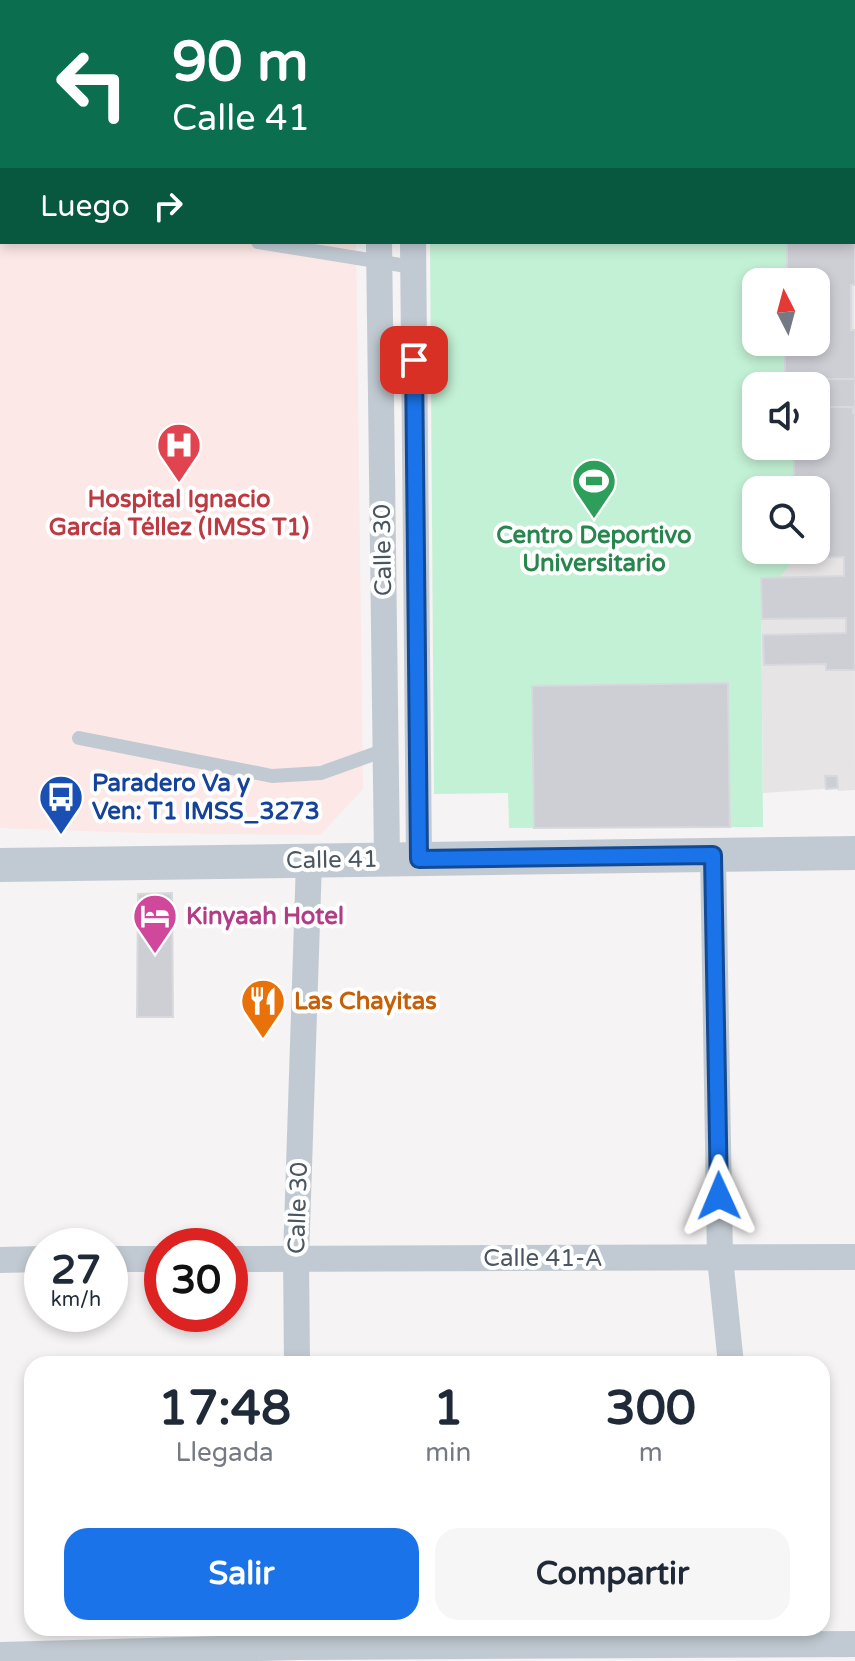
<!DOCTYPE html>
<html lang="es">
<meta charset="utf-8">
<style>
:root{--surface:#fff;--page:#f6f6f7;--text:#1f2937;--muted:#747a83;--accent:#1a73e8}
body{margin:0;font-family:"Varela Round",sans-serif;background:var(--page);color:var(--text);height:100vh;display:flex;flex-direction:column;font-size:30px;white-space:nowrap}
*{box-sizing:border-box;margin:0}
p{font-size:26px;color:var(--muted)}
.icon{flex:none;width:44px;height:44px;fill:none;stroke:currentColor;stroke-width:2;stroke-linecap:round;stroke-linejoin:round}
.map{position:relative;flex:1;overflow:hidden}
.side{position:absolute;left:24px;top:1356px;width:806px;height:280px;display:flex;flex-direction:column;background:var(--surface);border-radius:24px;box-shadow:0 4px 12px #0003}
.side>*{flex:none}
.banner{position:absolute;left:0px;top:0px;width:856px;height:244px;box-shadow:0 4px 12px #0003;background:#0b6e4f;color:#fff;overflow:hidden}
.needle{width:52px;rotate:354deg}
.tools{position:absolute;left:742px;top:268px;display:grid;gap:16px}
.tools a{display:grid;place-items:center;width:88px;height:88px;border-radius:16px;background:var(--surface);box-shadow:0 4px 12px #0003;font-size:40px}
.speed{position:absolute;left:24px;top:1228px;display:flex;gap:16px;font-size:40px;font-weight:700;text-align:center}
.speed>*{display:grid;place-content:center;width:104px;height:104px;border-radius:50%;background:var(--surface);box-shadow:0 4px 12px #0003;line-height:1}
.speed small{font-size:20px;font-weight:400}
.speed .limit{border:12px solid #d22;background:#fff;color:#111}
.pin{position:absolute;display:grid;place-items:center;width:68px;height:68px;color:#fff;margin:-34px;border-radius:16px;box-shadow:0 4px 12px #0006}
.me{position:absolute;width:88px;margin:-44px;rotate:359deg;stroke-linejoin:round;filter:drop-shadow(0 0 6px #0008)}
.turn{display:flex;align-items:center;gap:28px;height:168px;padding:0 40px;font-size:36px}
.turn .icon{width:104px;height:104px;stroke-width:2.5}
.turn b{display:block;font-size:56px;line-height:68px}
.then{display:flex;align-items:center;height:76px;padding:0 40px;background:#0003;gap:16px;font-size:30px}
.eta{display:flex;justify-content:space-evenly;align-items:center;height:136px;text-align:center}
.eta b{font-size:48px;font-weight:700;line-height:56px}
.action{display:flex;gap:16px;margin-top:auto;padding:16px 40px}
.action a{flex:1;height:92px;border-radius:24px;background:var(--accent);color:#fff;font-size:32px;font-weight:700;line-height:92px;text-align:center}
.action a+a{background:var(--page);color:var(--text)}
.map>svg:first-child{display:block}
.education{fill:#e6e4e5}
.medical{fill:#fce8e6}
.green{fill:#c3f1d5}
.building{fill:#cdcfd5;stroke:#d7d9de;stroke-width:2}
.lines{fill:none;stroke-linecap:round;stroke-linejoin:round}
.service{stroke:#c1cad2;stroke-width:14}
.minor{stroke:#c1cad2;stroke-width:26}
.tertiary{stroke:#c1cad2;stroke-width:34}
.route-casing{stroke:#114b97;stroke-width:20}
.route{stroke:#1a73e8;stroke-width:14}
.labels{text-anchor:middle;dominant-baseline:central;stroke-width:8;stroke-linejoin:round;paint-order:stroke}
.health-label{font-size:24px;font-weight:bold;fill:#be3a42;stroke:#fff}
.leisure-label{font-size:24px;font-weight:bold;fill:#27864d;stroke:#fff}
.street-label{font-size:24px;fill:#4a5661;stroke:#fff}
.transit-label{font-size:24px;font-weight:bold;fill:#164399;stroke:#fff;text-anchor:start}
.hotel-label{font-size:24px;font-weight:bold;fill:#b23c85;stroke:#fff;text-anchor:start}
.food-label{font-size:24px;font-weight:bold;fill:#c56008;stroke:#fff;text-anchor:start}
</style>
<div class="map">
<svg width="855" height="1661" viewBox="0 0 855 1661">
<rect width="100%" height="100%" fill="#f5f3f3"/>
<polygon class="education" points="854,122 855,790 838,791 837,788 763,793 761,578 780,577 795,550 816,550 816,490 794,490 794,446 816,446 816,386 785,386 785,342 816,342 816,282 854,242"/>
<polygon class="medical" points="0,0 353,0 2,2 2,242 356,242 363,789 320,835 142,833 0,828"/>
<polygon class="green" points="430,242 786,242 786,282 756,282 756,342 785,342 785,386 756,386 756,446 794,446 794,490 756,490 756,550 795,550 795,558 780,577 761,578 763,827 509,828 508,793 434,794"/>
<g class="building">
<polygon points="855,238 855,285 851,285 851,330 855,330 855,379 785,379 785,342 816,342 816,282 787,282 787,242 854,242"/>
<polygon points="800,379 855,379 855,413 853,413 853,407 816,407 816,386 800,386"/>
<polygon points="816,407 853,407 853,413 855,413 855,670 826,670 826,664 764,665 763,635 846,633 846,618 762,619 761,578 844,576 844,557 795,558 795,550 816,550 816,490 794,490 794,446 816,446"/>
<polygon points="728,683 730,827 534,828 532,686"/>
<polygon points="825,776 837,776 838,788 826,789"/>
<polygon points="172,893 173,1017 137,1017 138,894"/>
</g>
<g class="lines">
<g class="service">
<polyline points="258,242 413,267"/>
<polyline points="79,738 272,776 321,773 385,750"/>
</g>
<g class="minor">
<polyline points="376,0 376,2"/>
<polyline points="410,0 410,2"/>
<polyline points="601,0 607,2"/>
<polyline points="795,0 801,2"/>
<polyline points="854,20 855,21"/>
<polyline points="854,83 855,84"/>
<polyline points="379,242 387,858"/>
<polyline points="413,242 419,859"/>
<polyline points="713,855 720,1258 731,1364"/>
<polyline points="110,1259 162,1259"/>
<polyline points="230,1259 855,1257"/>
<polyline points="0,1260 42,1259"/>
<polyline points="297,1364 296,1258 309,861"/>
<polyline points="0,1655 298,1647 855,1644"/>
</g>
<polyline class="tertiary" points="0,865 855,853"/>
</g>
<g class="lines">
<g class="route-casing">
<polyline id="route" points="414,360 419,859 713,855 719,1196"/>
</g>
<use href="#route" class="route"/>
</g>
<defs>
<g id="hospital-pin" transform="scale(2.3)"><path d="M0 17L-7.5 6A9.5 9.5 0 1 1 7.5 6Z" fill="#e0444e" stroke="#fff"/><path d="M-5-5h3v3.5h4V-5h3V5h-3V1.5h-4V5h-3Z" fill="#fff"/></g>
<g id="stadium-pin" transform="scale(2.3)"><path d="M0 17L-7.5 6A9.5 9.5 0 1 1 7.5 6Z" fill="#2e9e5b" stroke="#fff"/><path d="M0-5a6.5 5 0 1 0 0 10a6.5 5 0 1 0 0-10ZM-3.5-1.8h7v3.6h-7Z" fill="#fff"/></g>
<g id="bus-pin" transform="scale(2.3)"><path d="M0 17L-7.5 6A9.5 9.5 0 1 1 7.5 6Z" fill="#1a4fb4" stroke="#fff"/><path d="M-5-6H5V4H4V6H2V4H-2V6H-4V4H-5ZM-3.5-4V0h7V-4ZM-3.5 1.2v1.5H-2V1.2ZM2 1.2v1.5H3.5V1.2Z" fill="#fff"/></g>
<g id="hotel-pin" transform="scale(2.3)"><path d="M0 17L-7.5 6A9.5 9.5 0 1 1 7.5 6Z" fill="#d1479c" stroke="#fff"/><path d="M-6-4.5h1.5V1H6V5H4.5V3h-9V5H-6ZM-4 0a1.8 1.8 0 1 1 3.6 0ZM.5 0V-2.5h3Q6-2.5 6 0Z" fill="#fff"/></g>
<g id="restaurant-pin" transform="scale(2.3)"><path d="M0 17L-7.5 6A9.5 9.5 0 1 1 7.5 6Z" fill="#e8710a" stroke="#fff"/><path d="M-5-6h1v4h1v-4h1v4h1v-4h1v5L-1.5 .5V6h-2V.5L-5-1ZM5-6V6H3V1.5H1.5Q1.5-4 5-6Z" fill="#fff"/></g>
</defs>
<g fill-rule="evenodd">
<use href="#hospital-pin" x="179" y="445"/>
<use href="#stadium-pin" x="594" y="481"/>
<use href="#bus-pin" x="61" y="797"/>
<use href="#hotel-pin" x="155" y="916"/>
<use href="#restaurant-pin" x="263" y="1001"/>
</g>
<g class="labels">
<g class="health-label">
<text x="179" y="499">Hospital Ignacio<tspan x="179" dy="28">García Téllez (IMSS T1)</tspan></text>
</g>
<g class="leisure-label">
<text x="594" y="535">Centro Deportivo<tspan x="594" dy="28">Universitario</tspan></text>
</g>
<g class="street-label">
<text transform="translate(383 550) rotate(-91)">Calle 30</text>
<text transform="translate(332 860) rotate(-1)">Calle 41</text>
<text transform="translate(298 1208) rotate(-88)">Calle 30</text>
<text x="543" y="1258">Calle 41-A</text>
</g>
<g class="transit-label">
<text x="92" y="783">Paradero Va y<tspan x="92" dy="28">Ven: T1 IMSS_3273</tspan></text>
</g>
<g class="hotel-label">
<text x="186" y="916">Kinyaah Hotel</text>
</g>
<g class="food-label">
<text x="294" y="1001">Las Chayitas</text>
</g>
</g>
</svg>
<div class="tools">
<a><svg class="needle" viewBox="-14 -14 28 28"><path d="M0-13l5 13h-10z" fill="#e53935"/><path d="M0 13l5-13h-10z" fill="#747a83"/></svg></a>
<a><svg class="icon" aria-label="sound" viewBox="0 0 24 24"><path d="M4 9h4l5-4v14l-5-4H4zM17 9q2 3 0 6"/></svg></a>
<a><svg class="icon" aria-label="search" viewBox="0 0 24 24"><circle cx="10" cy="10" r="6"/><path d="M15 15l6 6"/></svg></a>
</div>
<div class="speed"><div>27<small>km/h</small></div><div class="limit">30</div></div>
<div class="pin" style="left:414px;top:360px;background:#d93025"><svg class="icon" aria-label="arrive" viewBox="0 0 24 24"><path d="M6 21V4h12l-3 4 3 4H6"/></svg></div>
<svg class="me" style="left:719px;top:1196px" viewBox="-20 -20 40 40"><path d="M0-17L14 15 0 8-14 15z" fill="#1a73e8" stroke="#fff" stroke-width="4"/></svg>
<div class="banner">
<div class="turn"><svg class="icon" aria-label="left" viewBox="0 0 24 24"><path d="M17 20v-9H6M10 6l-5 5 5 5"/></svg><div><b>90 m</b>Calle 41</div></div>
<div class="then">Luego<svg class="icon" aria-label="right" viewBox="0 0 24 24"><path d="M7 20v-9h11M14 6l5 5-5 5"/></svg></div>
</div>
<section class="side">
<div class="eta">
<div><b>17:48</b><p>Llegada</p></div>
<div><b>1</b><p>min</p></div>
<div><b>300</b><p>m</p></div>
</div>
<div class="action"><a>Salir</a><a>Compartir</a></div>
</section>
</div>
